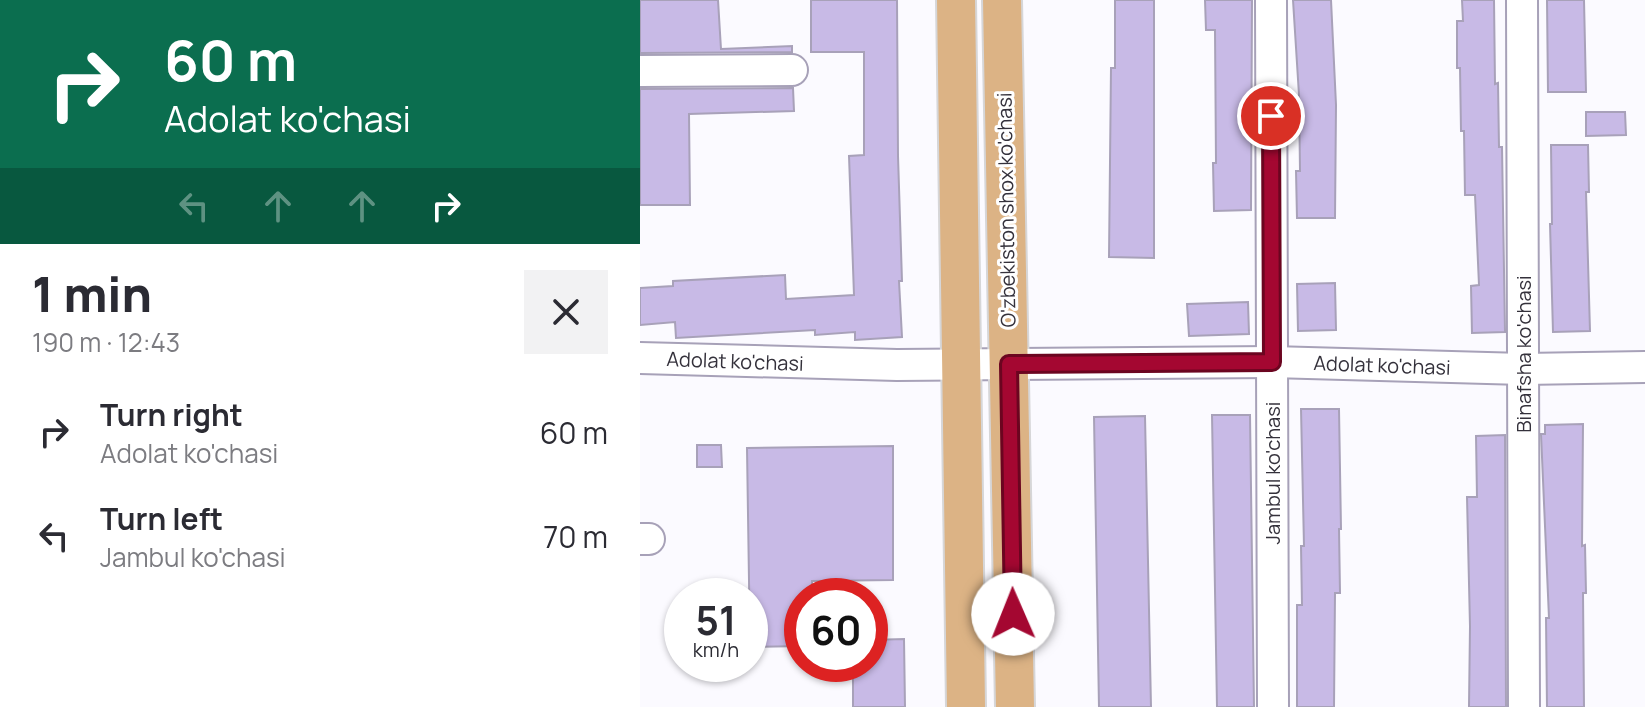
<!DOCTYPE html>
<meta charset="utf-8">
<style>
:root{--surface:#fff;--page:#f2f2f3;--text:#2b2b33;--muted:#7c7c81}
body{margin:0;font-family:Manrope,sans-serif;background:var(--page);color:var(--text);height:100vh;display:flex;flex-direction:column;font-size:30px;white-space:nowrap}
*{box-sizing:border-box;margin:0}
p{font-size:26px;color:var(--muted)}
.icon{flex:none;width:44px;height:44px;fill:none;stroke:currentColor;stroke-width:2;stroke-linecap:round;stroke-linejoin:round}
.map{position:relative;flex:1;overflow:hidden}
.side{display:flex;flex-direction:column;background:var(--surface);width:640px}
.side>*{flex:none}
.top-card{background:#0b6e4f;color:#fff;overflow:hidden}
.speed{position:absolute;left:24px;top:578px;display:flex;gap:16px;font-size:40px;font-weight:700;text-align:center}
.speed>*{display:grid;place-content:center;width:104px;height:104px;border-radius:50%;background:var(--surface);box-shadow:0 2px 6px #0004;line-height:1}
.speed small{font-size:20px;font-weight:400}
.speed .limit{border:12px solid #d22;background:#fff;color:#111}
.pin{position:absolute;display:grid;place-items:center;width:68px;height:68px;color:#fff;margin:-34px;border:4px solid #fff;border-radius:50%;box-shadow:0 2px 8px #0007}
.me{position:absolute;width:88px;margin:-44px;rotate:359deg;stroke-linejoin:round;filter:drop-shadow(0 0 6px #0008)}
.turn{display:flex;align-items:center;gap:28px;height:168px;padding:0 32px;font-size:36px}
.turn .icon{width:104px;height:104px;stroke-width:2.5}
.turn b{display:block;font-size:56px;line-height:68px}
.lanes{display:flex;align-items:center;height:76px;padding:0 32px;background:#0003;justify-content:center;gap:40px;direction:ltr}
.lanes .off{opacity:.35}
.round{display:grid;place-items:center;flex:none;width:84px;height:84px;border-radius:0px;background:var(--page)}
.headline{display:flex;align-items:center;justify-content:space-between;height:136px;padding:0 32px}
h1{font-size:48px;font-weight:800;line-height:60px}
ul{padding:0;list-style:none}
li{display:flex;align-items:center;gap:24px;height:104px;padding:0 32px}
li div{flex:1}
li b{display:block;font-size:30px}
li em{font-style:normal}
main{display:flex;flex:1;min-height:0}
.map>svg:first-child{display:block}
.building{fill:#c8bae6;stroke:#a8a1b9;stroke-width:2}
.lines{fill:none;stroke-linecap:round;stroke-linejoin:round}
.minor-casing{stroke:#a7a1b8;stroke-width:34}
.major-casing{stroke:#d6d6d8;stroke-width:42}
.minor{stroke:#fff;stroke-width:30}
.major{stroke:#dcb385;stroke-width:38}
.route-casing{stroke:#6b0520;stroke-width:20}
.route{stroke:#a40731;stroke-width:14}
.labels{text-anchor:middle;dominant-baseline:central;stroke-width:6;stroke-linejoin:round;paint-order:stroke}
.street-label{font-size:20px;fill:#34313b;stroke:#fff}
</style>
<main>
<section class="side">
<div class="top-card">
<div class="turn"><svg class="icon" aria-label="right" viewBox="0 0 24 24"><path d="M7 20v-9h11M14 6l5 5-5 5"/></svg><div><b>60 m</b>Adolat ko'chasi</div></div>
<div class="lanes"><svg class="icon off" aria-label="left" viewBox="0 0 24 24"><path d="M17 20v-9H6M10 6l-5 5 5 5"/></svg><svg class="icon off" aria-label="ahead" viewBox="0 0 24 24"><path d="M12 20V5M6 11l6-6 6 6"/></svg><svg class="icon off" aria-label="ahead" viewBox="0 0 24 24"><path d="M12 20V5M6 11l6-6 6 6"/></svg><svg class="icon" aria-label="right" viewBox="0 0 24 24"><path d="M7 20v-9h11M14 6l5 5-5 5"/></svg></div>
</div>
<div class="headline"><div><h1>1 min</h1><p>190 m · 12:43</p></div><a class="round"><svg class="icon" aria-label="close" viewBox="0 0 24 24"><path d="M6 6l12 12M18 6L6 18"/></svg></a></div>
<ul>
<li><svg class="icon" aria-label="right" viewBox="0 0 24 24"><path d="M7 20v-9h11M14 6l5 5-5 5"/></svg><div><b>Turn right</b><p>Adolat ko'chasi</p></div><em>60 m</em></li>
<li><svg class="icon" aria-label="left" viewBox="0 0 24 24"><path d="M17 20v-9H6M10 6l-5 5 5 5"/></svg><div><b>Turn left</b><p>Jambul ko'chasi</p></div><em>70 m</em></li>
</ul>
</section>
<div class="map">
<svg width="1005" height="707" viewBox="0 0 1005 707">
<rect width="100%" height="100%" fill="#fbfaff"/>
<g class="building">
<polygon points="0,0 78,0 81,49 152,46 152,52 0,53"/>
<polygon points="171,0 257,0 258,156 262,281 259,281 262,337 215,340 215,332 175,335 175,330 36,338 35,322 0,325 0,288 33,286 33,281 145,275 146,299 214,295 209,156 224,155 224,52 171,52"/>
<polygon points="475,0 514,0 514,258 469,257 471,68 475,68"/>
<polygon points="565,0 612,0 611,210 574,211 573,163 576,163 575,30 566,30"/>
<polygon points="653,0 691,0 696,105 695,218 657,218 656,171 660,171 659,95"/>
<polygon points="822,0 854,0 855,84 858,83 859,147 862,147 865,332 832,333 831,286 839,285 835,195 825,195 824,131 821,131 820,68 817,68 817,21 823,21"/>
<polygon points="907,0 944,0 946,92 908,92"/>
<polygon points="153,88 154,111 49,114 50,205 0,205 0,89"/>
<polygon points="946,112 985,112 986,135 946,136"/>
<polygon points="911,145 948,145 949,192 946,192 950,331 913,332 910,224 912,224"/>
<polygon points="695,283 696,330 658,331 657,284"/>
<polygon points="608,302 609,334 549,336 547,304"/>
<polygon points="661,409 699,409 701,529 699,529 700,593 695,593 694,707 657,707 657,605 662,605 661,546 664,546"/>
<polygon points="572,415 610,415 614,707 577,707"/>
<polygon points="505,416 511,707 459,707 454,417"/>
<polygon points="943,424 942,546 945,545 946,593 943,593 944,707 907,707 906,618 909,618 901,434 905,434 905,425"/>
<polygon points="865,435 866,707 829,707 830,626 827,497 837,497 836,436"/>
<polygon points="57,445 81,445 82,467 57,467"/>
<polygon points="253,446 253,580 172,581 172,596 162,596 162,646 110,647 107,448"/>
<polygon points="264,639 265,707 213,707 213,664 230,664 230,640"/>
</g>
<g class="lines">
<g class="minor-casing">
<g id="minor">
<polyline points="631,0 633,707"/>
<polyline points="882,0 884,707"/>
<polyline points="0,71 152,70"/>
<polyline points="0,358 257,365 632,362 883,369 1005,367"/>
<polyline points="0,539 9,539"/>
</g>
</g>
<g class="major-casing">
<g id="major">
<polyline points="316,0 326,707"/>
<polyline points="362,0 375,707"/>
</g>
</g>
<use href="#minor" class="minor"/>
<use href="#major" class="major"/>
</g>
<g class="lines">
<g class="route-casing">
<polyline id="route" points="373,614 369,364 632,362 631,116"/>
</g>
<use href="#route" class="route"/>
</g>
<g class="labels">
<g class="street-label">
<text transform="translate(366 210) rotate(-91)">O'zbekiston shox ko'chasi</text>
<text transform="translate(883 354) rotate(-90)">Binafsha ko'chasi</text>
<text transform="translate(95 361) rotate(2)">Adolat ko'chasi</text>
<text transform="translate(742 365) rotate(2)">Adolat ko'chasi</text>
<text transform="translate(632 473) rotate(-90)">Jambul ko'chasi</text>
</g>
</g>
</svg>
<div class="speed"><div>51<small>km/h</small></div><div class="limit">60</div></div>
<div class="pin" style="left:631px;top:116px;background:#d93025"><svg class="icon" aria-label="arrive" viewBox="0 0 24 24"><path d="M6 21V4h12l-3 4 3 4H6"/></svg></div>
<svg class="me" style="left:373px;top:614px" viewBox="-20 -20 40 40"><circle r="19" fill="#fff"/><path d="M0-13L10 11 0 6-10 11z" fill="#a40731"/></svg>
</div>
</main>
